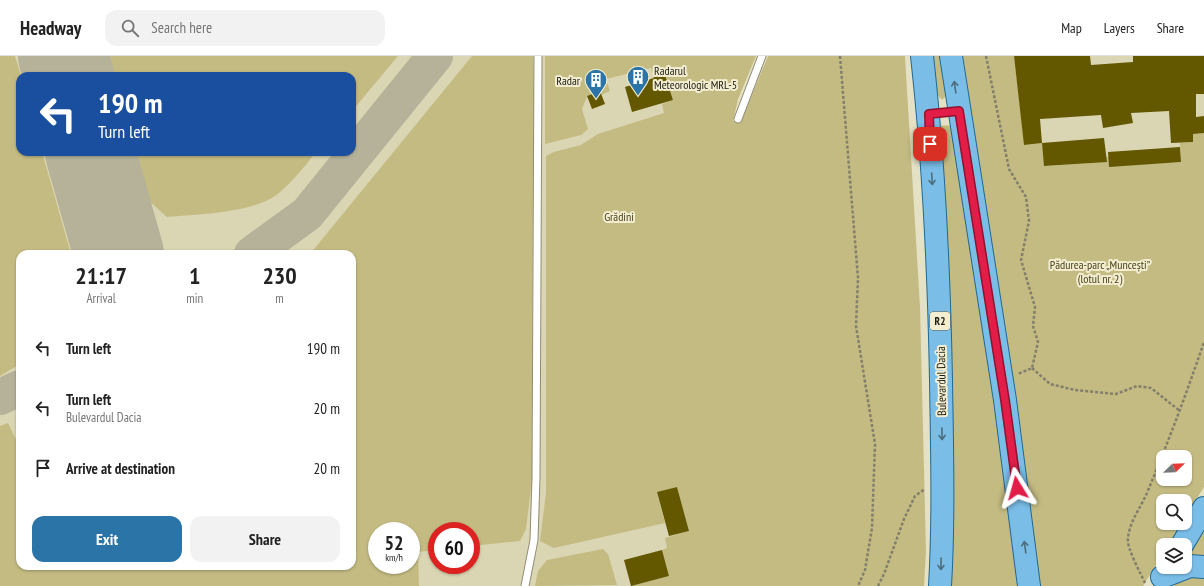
<!DOCTYPE html>
<meta charset="utf-8">
<style>
:root{--surface:#fff;--page:#f2f2f2;--text:#222;--muted:#767676;--line:#e0e0e0;--accent:#2a74a8}
body{margin:0;font-family:"PT Sans Narrow",sans-serif;background:var(--page);color:var(--text);height:100vh;display:flex;flex-direction:column;font-size:15px;white-space:nowrap}
*{box-sizing:border-box;margin:0}
p{font-size:13px;color:var(--muted)}
.icon{flex:none;width:22px;height:22px;fill:none;stroke:currentColor;stroke-width:2;stroke-linecap:round;stroke-linejoin:round}
.map{position:relative;flex:1;overflow:hidden}
.sheet{position:absolute;left:16px;top:194px;width:340px;height:320px;display:flex;flex-direction:column;background:var(--surface);border-radius:12px;box-shadow:0 1px 3px #0004}
.sheet>*{flex:none}
.guide{position:absolute;left:16px;top:16px;width:340px;height:84px;border-radius:12px;box-shadow:0 1px 3px #0004;background:#1a4fa0;color:#fff;overflow:hidden}
.needle{width:26px;rotate:67deg}
.tools{position:absolute;left:1156px;top:394px;display:grid;gap:8px}
.tools a{display:grid;place-items:center;width:36px;height:36px;border-radius:8px;background:var(--surface);box-shadow:0 1px 3px #0004;font-size:20px}
.speed{position:absolute;left:368px;top:466px;display:flex;gap:8px;font-size:20px;font-weight:700;text-align:center}
.speed>*{display:grid;place-content:center;width:52px;height:52px;border-radius:50%;background:var(--surface);box-shadow:0 1px 3px #0004;line-height:1}
.speed small{font-size:10px;font-weight:400}
.speed .limit{border:6px solid #d22;background:#fff;color:#111}
.pin{position:absolute;display:grid;place-items:center;width:34px;height:34px;color:#fff;margin:-17px;border-radius:8px;box-shadow:0 2px 6px #0006}
.me{position:absolute;width:44px;margin:-22px;rotate:352deg;stroke-linejoin:round;filter:drop-shadow(0 0 3px #0008)}
.turn{display:flex;align-items:center;gap:14px;height:84px;padding:0 16px;font-size:18px}
.turn .icon{width:52px;height:52px;stroke-width:2.5}
.turn b{display:block;font-size:28px;line-height:34px}
.eta{display:flex;justify-content:space-evenly;align-items:center;height:68px;text-align:center}
.eta b{font-size:24px;font-weight:700;line-height:28px}
.cta{display:flex;gap:8px;margin-top:auto;padding:8px 16px}
.cta a{flex:1;height:46px;border-radius:12px;background:var(--accent);color:#fff;font-size:16px;font-weight:700;line-height:46px;text-align:center}
.cta a+a{background:var(--page);color:var(--text)}
ul{padding:0;list-style:none}
li{display:flex;align-items:center;gap:12px;height:60px;padding:0 16px}
li div{flex:1}
li b{display:block;font-size:15px}
li em{font-style:normal}
header{display:flex;align-items:center;gap:24px;box-sizing:border-box;height:56px;padding:0 20px;background:var(--surface);border-bottom:1px solid var(--line)}
header strong{font-size:19px}
nav{display:flex;gap:22px;margin-inline-start:auto;font-size:14px}
.search{width:280px;height:36px;background:var(--page);display:flex;align-items:center;gap:10px;box-sizing:border-box;padding:0 14px;border-radius:12px;color:var(--muted);font-size:15px}
.map>svg:first-child{display:block}
.built{fill:#dad5b2;fill-rule:evenodd}
.green{fill:#c4bb82;fill-rule:evenodd}
.lines{fill:none;stroke-linecap:round;stroke-linejoin:round}
.taxiway{stroke:#b5b299;stroke-width:36}
.runway{stroke:#b5b299;stroke-width:90}
.building{fill:#635700}
.service-casing{stroke:#908c72;stroke-width:9}
.primary-casing{stroke:#216892;stroke-width:24}
.path{stroke:#827f6b;stroke-width:2.5;stroke-dasharray:3 2;stroke-linecap:butt}
.service{stroke:#fff;stroke-width:7}
.primary{stroke:#7abde7;stroke-width:22}
.oneway{stroke:#4c6d7c}
.route-casing{stroke:#92132f;stroke-width:10}
.route{stroke:#e11d48;stroke-width:7}
.labels{text-anchor:middle;dominant-baseline:central;stroke-width:4;stroke-linejoin:round;paint-order:stroke}
.shield{fill:#f3eed1;stroke:#5e5c4b;stroke-width:1}
.shield-label{font-size:11px;font-weight:bold;fill:#1e1d12}
.poi-label{font-size:12px;fill:#1e1d12;stroke:#f3eed1;text-anchor:start}
.park-label{font-size:12px;fill:#49431a;stroke:#f3eed1}
.street-label{font-size:12px;fill:#1e1d12;stroke:#f3eed1}
</style>
<header>
<strong>Headway</strong>
<div class="search"><svg class="icon" aria-label="search" viewBox="0 0 24 24"><circle cx="10" cy="10" r="6"/><path d="M15 15l6 6"/></svg>Search here</div>
<nav><a>Map</a><a>Layers</a><a>Share</a></nav>
</header>
<div class="map">
<svg width="1204" height="530" viewBox="0 0 1204 530">
<rect width="100%" height="100%" fill="#e5e1c4"/>
<g class="built">
<path d="M0,0H756L738,43L733,66L730,530H0ZM20,20H352V96H20ZM20,198H352V510H20ZM377,475H411V509H377ZM437,475H471V509H437Z"/>
<polygon points="1014,0 1204,0 1204,77 1193,86 1180,91 1181,106 1109,111 1091,107 1044,110 1024,89"/>
</g>
<g class="green">
<polygon points="0,0 15,0 21,20 20,96 42,96 71,198 20,198 20,308 0,320"/>
<polygon points="108,0 398,0 352,55 352,20 113,20"/>
<path d="M472,0H533L534,41L532,265L533,415L526,473L520,485L471,490V475H437V494L418,496L419,530H0V370L8,367L20,392V510H352V198H310ZM377,475H411V509H377Z"/>
<polygon points="545,0 756,0 738,43 733,65 741,66 768,0 905,0 920,251 926,495 924,530 630,530 669,520 662,494 667,492 665,482 689,475 677,431 657,437 665,467 554,492 540,485 546,437 546,100 554,96 581,89 598,78 664,57 662,48 673,44 664,16 653,19 651,12 606,23 610,35 601,39 599,35 587,40 582,53 588,73 581,79 545,88"/>
<polygon points="931,0 943,0 949,37 942,44 935,36"/>
<path d="M963,0H1014L1025,89L1042,87L1045,110L1091,107L1097,102L1109,101L1110,110L1181,106L1180,87L1193,86V78L1204,77V431L1185,461V445H1163V467H1182L1168,489H1163V497L1143,530H1040ZM1163,401H1185V423H1163Z"/>
<polygon points="954,69 1009,426 1017,530 946,530 939,70"/>
<path d="M135,96H316C305,110 293,125 279,137C255,157 199,158 167,161L149,145Z"/>
<polygon points="1204,468 1204,505 1185,506 1185,499"/>
<polygon points="603,493 608,498 617,529 535,530 538,515 547,504"/>
<polygon points="1204,515 1204,530 1174,530 1178,523"/>
</g>
<g class="lines">
<g class="taxiway">
<polyline points="252,198 307,158 435,0"/>
<polyline points="0,341 20,332"/>
</g>
<g class="runway">
<polyline points="63,0 69,20"/>
<polyline points="90,96 119,198"/>
</g>
</g>
<g class="building">
<polygon points="1014,0 1090,0 1091,9 1133,6 1133,0 1204,0 1204,38 1196,38 1196,61 1204,60 1204,77 1193,78 1193,86 1171,87 1169,55 1131,57 1133,67 1103,72 1101,59 1040,63 1042,87 1024,89"/>
<polygon points="664,16 673,44 632,56 625,31 654,22 653,19"/>
<polygon points="600,35 605,48 592,53 587,40"/>
<polygon points="1104,82 1107,106 1044,110 1042,87"/>
<polygon points="1180,91 1181,106 1109,111 1108,96"/>
<polygon points="677,431 689,475 669,480 657,436"/>
<polygon points="662,494 669,520 631,530 624,504"/>
</g>
<g class="lines">
<g class="service-casing">
<g id="service">
<polyline points="738,63 762,0"/>
<polyline points="525,530 534,484 536,422 538,0"/>
</g>
</g>
<g class="primary-casing">
<g id="primary">
<path d="M922,0C934,107 939,216 941,324C942,392 944,462 940,530"/>
<polyline points="951,0 1005,344 1029,530"/>
<polyline points="1182,489 1204,452"/>
<polyline points="1162,521 1190,510 1204,511"/>
</g>
</g>
<g class="path">
<polyline points="840,0 858,222 856,270 875,388 872,472 865,514 858,530"/>
<polyline points="986,0 1009,113 1026,141 1029,165 1021,204 1035,251 1033,270 1038,286 1032,312 1018,318"/>
<polyline points="1032,312 1050,328 1075,334 1116,338 1137,330 1151,332 1180,355"/>
<path d="M1145,527C1141,518 1126,491 1128,482C1130,463 1143,449 1149,432C1169,384 1187,336 1204,286"/>
<polyline points="878,530 884,518 904,463 915,440 925,433"/>
</g>
<use href="#service" class="service"/>
<use href="#primary" class="primary"/>
</g>
<defs><path id="oneway-shaft" d="M-6 0H5M1.5-3L5.5 0L1.5 3" fill="none" stroke-width="1.6" stroke-linecap="round" stroke-linejoin="round"/></defs>
<g class="oneway">
<use href="#oneway-shaft" transform="translate(955 31) rotate(-98)"/>
<use href="#oneway-shaft" transform="translate(932 123) rotate(87)"/>
<use href="#oneway-shaft" transform="translate(942 378) rotate(89)"/>
<use href="#oneway-shaft" transform="translate(1025 491) rotate(-98)"/>
<use href="#oneway-shaft" transform="translate(941 508) rotate(91)"/>
</g>
<g class="lines">
<g class="route-casing">
<polyline id="route" points="930,88 929,58 959,55 1005,344 1017,432"/>
</g>
<use href="#route" class="route"/>
</g>
<defs>
<g id="building-pin" transform="scale(1.15)"><path d="M0 17L-7.5 6A9.5 9.5 0 1 1 7.5 6Z" fill="#2a74a8" stroke="#f3eed1"/><path d="M-4-6H4V6H1V3H-1V6H-4ZM-2.5-4.3h1.7v1.8h-1.7ZM.8-4.3h1.7v1.8H.8ZM-2.5-1h1.7V.8h-1.7ZM.8-1h1.7V.8H.8Z" fill="#fff"/></g>
</defs>
<g fill-rule="evenodd">
<use href="#building-pin" x="638" y="21"/>
<use href="#building-pin" x="596" y="24"/>
</g>
<g class="labels">
<rect class="shield" x="930" y="256" width="20" height="18" rx="3"/>
<g class="shield-label">
<text x="940" y="265">R2</text>
</g>
<g class="poi-label">
<text x="654" y="14">Radarul<tspan x="654" dy="14">Meteorologic MRL-5</tspan></text>
<text x="580" y="24" text-anchor="end">Radar</text>
</g>
<g class="park-label">
<text x="619" y="160">Grădini</text>
<text x="1100" y="208">Pădurea-parc „Muncești”<tspan x="1100" dy="14">(lotul nr. 2)</tspan></text>
</g>
<g class="street-label">
<text transform="translate(941 325) rotate(-91)">Bulevardul Dacia</text>
</g>
</g>
</svg>
<div class="tools">
<a><svg class="needle" viewBox="-14 -14 28 28"><path d="M0-13l5 13h-10z" fill="#e53935"/><path d="M0 13l5-13h-10z" fill="#767676"/></svg></a>
<a><svg class="icon" aria-label="search" viewBox="0 0 24 24"><circle cx="10" cy="10" r="6"/><path d="M15 15l6 6"/></svg></a>
<a><svg class="icon" aria-label="layers" viewBox="0 0 24 24"><path d="M12 4l9 5-9 5-9-5zM3 14l9 5 9-5"/></svg></a>
</div>
<div class="speed"><div>52<small>km/h</small></div><div class="limit">60</div></div>
<div class="pin" style="left:930px;top:88px;background:#d93025"><svg class="icon" aria-label="arrive" viewBox="0 0 24 24"><path d="M6 21V4h12l-3 4 3 4H6"/></svg></div>
<svg class="me" style="left:1017px;top:432px" viewBox="-20 -20 40 40"><path d="M0-17L14 15 0 8-14 15z" fill="#e11d48" stroke="#fff" stroke-width="4"/></svg>
<div class="guide">
<div class="turn"><svg class="icon" aria-label="left" viewBox="0 0 24 24"><path d="M17 20v-9H6M10 6l-5 5 5 5"/></svg><div><b>190 m</b>Turn left</div></div>
</div>
<section class="sheet">
<div class="eta">
<div><b>21:17</b><p>Arrival</p></div>
<div><b>1</b><p>min</p></div>
<div><b>230</b><p>m</p></div>
</div>
<ul>
<li><svg class="icon" aria-label="left" viewBox="0 0 24 24"><path d="M17 20v-9H6M10 6l-5 5 5 5"/></svg><div><b>Turn left</b></div><em>190 m</em></li>
<li><svg class="icon" aria-label="left" viewBox="0 0 24 24"><path d="M17 20v-9H6M10 6l-5 5 5 5"/></svg><div><b>Turn left</b><p>Bulevardul Dacia</p></div><em>20 m</em></li>
<li><svg class="icon" aria-label="arrive" viewBox="0 0 24 24"><path d="M6 21V4h12l-3 4 3 4H6"/></svg><div><b>Arrive at destination</b></div><em>20 m</em></li>
</ul>
<div class="cta"><a>Exit</a><a>Share</a></div>
</section>
</div>
